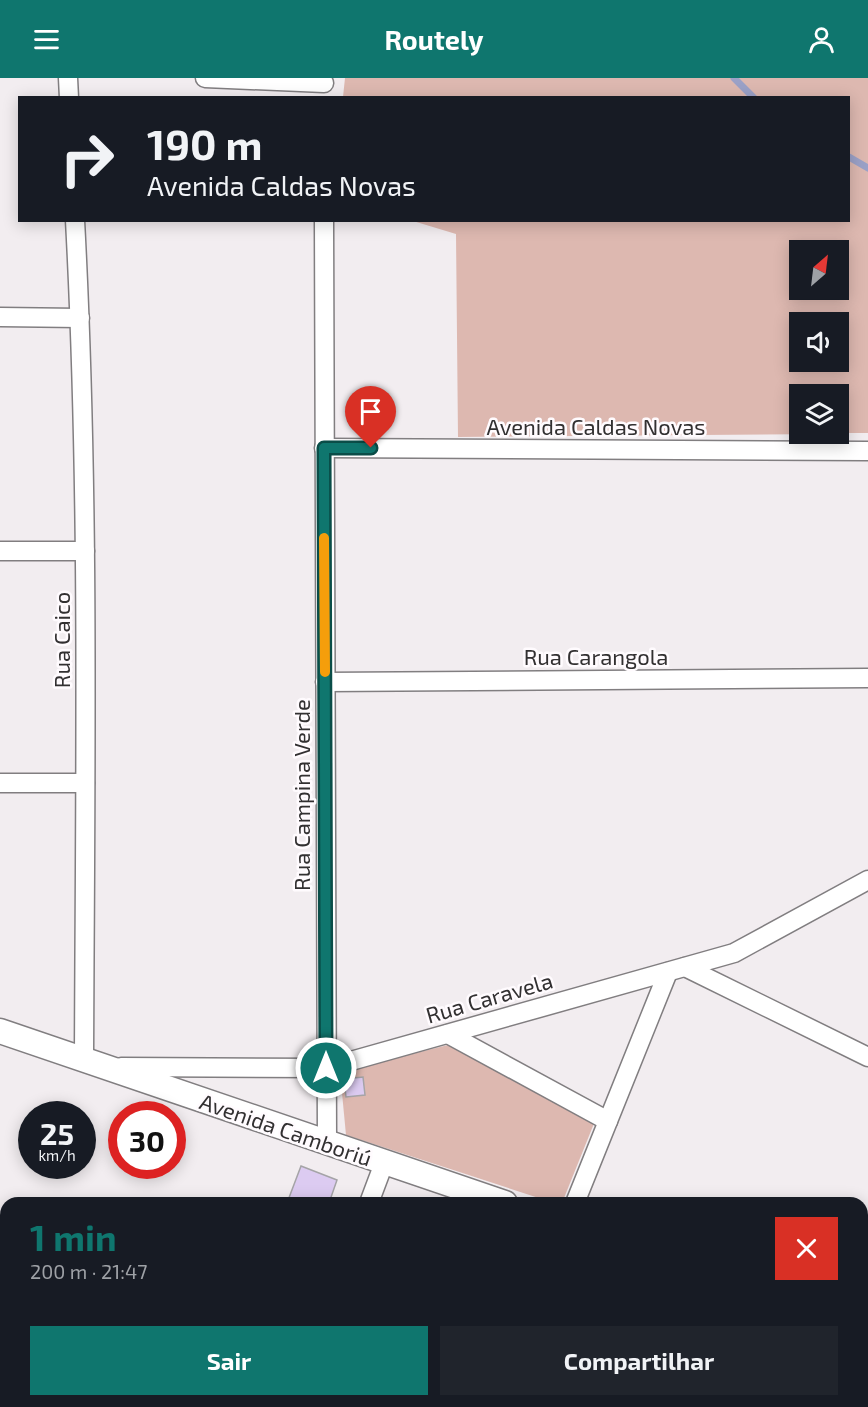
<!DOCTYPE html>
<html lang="pt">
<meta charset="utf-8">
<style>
:root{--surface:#171b24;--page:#20242c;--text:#f1f3f6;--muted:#9ea1a6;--accent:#0f766e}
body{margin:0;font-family:"Exo 2",sans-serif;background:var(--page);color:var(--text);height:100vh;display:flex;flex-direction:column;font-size:22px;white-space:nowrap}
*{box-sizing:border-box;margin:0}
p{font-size:20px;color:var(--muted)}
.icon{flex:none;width:33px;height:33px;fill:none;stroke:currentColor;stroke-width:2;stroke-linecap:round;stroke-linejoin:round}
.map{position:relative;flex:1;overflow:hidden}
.sheet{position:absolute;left:0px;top:1119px;width:868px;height:210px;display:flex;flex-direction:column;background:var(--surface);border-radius:18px 18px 0 0;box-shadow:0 3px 15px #0003}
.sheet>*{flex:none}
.guide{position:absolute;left:18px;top:18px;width:832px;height:126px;border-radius:0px;box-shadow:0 3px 15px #0003;background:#171b24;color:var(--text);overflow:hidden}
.needle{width:39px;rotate:28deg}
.fabs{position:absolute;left:789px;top:162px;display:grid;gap:12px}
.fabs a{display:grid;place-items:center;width:60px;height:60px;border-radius:0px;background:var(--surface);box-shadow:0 3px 15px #0003;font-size:30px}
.speed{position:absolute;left:18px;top:1023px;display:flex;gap:12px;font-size:30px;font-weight:700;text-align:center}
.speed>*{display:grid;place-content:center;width:78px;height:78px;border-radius:50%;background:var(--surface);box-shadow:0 3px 15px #0003;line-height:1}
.speed small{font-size:15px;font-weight:400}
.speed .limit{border:9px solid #d22;background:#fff;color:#111}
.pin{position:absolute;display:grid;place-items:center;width:51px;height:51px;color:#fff;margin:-62px -26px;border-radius:50% 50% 50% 0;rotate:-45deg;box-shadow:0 0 6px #0007}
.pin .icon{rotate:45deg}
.me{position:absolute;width:66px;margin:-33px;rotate:0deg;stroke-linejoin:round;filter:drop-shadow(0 0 4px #0008)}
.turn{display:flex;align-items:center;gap:21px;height:126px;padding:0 30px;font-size:27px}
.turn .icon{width:78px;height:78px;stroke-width:2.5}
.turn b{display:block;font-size:42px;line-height:51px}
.round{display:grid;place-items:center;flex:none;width:63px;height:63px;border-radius:0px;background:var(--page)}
.head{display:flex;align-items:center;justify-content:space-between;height:102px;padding:0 30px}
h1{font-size:36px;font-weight:700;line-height:45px;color:var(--accent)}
.cta{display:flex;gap:12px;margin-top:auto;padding:12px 30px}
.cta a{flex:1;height:69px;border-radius:0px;background:var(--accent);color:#fff;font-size:24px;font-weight:700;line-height:69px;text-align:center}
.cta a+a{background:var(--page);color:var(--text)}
header{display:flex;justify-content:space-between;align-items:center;height:78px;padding:0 30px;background:var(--accent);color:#fff;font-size:27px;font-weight:700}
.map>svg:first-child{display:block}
.green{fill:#ddb8b0;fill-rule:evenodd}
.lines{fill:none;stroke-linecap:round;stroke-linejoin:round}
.stream{stroke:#9ba1c7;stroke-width:7}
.building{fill:#dccbf1;stroke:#a5a4a7;stroke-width:1.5}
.street-casing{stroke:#817e80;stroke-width:21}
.secondary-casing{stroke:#817e80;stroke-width:27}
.street{stroke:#fff;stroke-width:18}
.secondary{stroke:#fff;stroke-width:24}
.route-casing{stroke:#0a4d48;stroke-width:15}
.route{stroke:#0f766e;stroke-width:10}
.slow{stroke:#f59e0b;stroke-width:10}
.labels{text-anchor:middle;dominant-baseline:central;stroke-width:5;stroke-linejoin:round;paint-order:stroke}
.street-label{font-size:22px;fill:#323031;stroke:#fffbfe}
</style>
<header><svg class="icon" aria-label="menu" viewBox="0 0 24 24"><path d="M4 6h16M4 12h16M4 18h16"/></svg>Routely<svg class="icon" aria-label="person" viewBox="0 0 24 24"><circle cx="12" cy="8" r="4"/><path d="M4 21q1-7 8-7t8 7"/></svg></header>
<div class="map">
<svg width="868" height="1329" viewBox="0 0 868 1329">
<rect width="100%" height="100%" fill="#f2edf0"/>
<g class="green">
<path d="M345,0H868V355H839L838,316H800V356H829L458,359L456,156L413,143L849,142V20L343,19ZM800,172H838V212H800ZM800,244H838V284H800Z"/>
<polygon points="448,967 595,1043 562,1125 554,1125 346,1057 340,994"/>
</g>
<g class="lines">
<g class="stream">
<polyline points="734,0 754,20"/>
<polyline points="849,79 868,90"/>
</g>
</g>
<g class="building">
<polygon points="363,999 365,1017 346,1019 344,1001"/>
<polygon points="301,1088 337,1102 329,1125 287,1125"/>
</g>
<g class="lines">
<g class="street-casing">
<g id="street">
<polyline points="68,0 69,20"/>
<polyline points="205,0 324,5"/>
<path d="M75,142C90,422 85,702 84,982"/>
<polyline points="324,142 327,1064"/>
<polyline points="0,239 80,240"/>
<polyline points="324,370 868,373"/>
<polyline points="0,473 85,473"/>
<polyline points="325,604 868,600"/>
<polyline points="0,705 85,705"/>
<polyline points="685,889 868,979"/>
<polyline points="448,956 608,1043"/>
<polyline points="121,989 326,990 734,875 868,802"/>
<polyline points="369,1125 384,1085"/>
<polyline points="575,1125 668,894"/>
<polyline points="0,1166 6,1168"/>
<polyline points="300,1329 302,1323"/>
<polyline points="610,1329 613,1323"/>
</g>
</g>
<g class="secondary-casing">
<g id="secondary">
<polyline points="0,953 505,1125"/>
<polyline points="862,1243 868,1245"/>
</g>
</g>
<use href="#street" class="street"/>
<use href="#secondary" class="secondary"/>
</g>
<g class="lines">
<g class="route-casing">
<polyline id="route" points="326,990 324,370 371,370"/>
</g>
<use href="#route" class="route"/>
<polyline class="slow" points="324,460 325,594"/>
</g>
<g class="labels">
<g class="street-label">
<text x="596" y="348">Avenida Caldas Novas</text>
<text transform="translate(61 562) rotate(-90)">Rua Caico</text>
<text x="596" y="578">Rua Carangola</text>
<text transform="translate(301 717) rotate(-90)">Rua Campina Verde</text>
<text transform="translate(489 919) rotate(-16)">Rua Caravela</text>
<text transform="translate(286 1051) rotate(19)">Avenida Camboriú</text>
</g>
</g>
</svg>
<div class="fabs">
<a><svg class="needle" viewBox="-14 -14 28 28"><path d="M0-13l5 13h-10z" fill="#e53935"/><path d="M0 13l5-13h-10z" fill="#9ea1a6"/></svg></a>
<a><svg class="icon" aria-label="sound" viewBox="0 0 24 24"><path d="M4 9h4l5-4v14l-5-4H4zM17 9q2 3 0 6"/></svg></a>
<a><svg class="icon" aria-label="layers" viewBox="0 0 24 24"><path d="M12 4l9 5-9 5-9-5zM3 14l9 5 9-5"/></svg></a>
</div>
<div class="speed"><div>25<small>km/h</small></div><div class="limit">30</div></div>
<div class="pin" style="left:371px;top:370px;background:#d93025"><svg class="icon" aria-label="arrive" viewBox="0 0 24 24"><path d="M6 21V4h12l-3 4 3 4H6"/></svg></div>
<svg class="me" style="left:326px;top:990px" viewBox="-20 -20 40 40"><circle r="17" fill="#0f766e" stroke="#fff" stroke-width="3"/><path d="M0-11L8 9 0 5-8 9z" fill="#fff"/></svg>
<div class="guide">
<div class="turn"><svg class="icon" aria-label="right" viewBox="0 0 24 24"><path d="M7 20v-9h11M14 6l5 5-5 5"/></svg><div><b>190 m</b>Avenida Caldas Novas</div></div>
</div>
<section class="sheet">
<div class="head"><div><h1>1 min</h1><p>200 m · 21:47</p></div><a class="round" style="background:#d93025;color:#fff"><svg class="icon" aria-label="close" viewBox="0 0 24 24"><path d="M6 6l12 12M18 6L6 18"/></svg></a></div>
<div class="cta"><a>Sair</a><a>Compartilhar</a></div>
</section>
</div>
